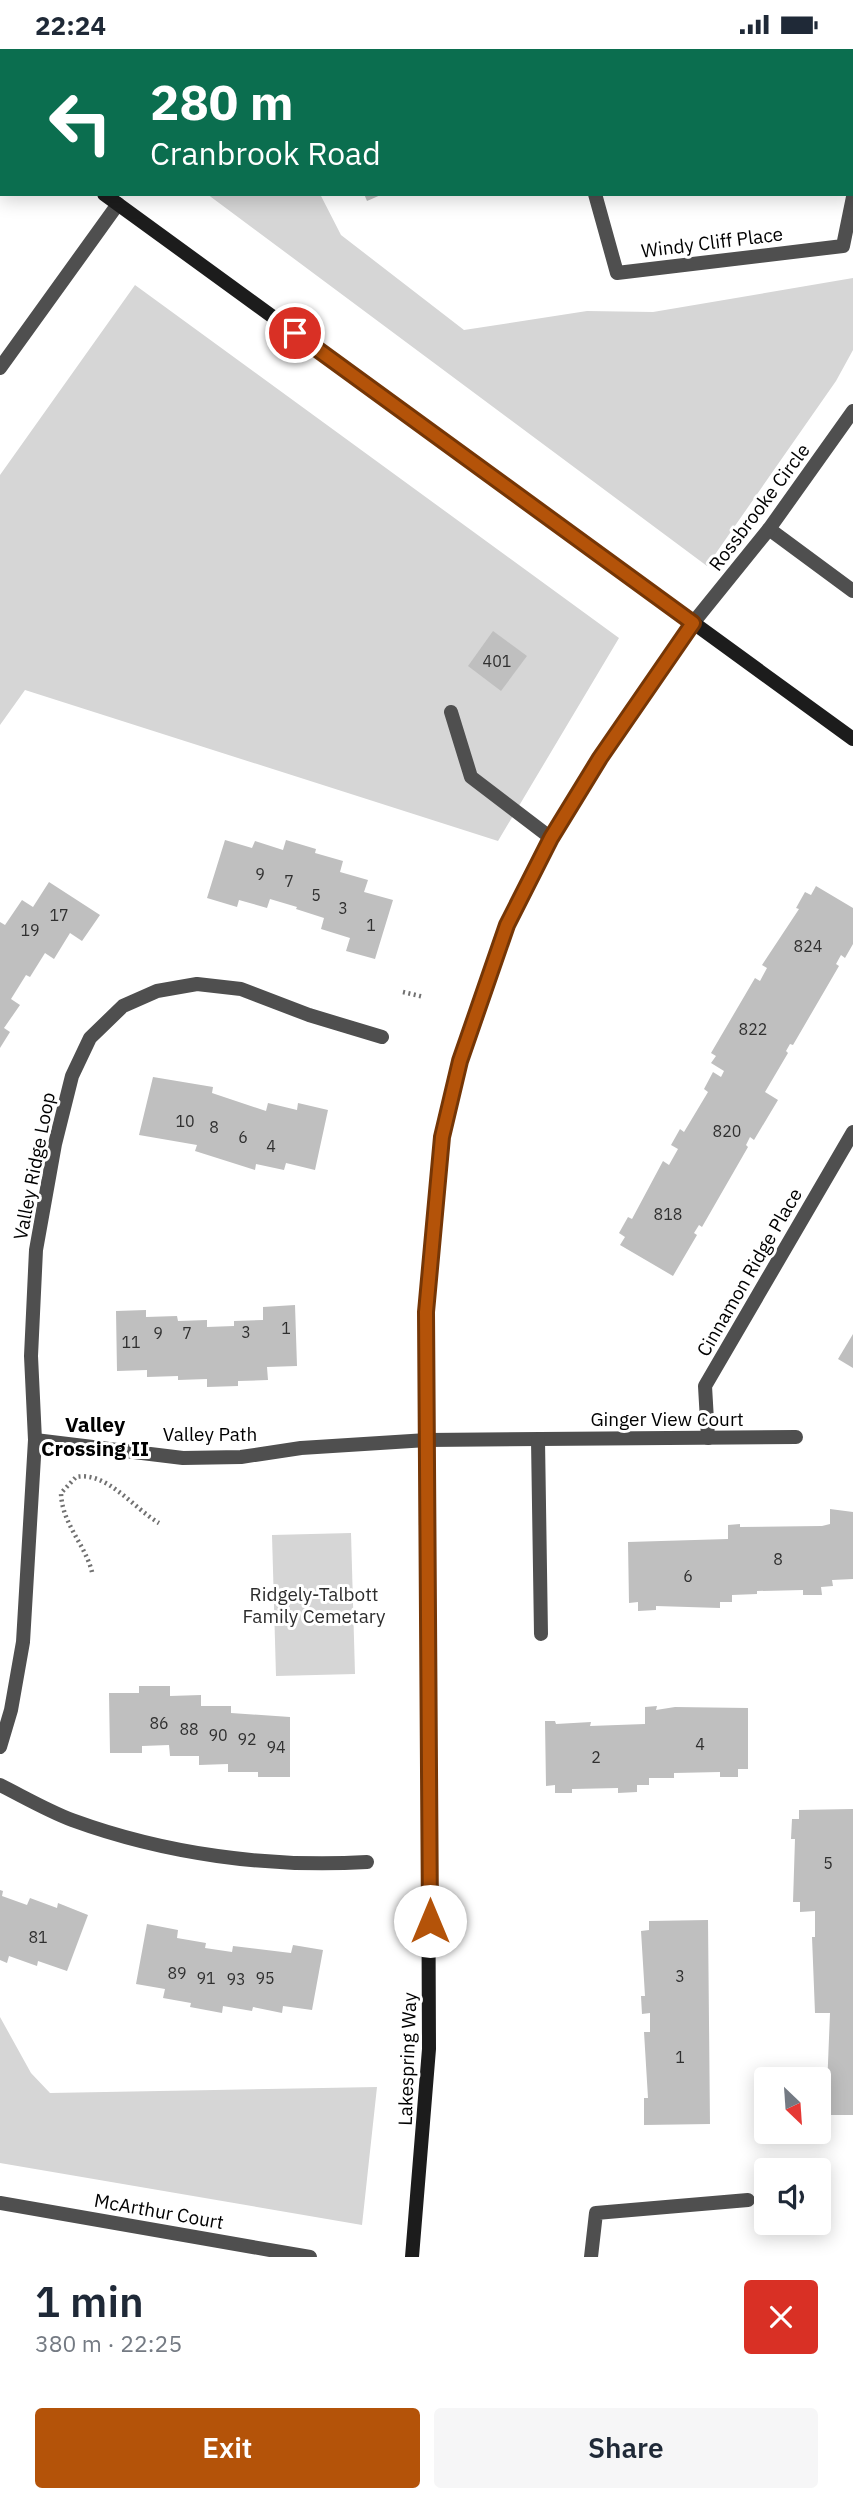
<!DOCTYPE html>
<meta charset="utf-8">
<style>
:root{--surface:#fff;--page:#f6f6f7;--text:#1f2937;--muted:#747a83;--accent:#b45309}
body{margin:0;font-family:"IBM Plex Sans",sans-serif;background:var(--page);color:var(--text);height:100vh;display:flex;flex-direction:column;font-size:26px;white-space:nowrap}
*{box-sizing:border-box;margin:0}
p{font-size:23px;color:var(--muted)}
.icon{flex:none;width:38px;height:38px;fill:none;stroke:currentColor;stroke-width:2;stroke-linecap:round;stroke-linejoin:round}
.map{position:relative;height:2208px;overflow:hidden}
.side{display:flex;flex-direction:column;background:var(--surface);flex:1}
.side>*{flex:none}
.hud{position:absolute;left:0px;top:0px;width:854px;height:147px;box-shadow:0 4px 18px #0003;background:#0b6e4f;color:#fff;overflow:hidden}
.needle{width:46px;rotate:155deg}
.controls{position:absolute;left:754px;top:2018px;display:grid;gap:14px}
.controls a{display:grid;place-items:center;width:77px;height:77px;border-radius:7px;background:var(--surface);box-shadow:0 4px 18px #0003;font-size:35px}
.pin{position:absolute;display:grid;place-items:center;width:60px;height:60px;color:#fff;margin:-30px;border:4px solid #fff;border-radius:50%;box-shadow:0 2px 7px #0007}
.me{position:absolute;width:77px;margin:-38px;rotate:0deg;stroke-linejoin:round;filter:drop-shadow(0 0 5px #0008)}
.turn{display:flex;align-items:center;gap:24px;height:147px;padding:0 35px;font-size:32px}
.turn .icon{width:91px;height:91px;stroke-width:2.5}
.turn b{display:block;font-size:49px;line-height:60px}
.round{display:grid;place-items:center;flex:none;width:74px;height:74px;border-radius:7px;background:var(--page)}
.head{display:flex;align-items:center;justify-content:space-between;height:119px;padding:0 35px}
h1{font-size:42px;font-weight:600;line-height:52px}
.button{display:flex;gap:14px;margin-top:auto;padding:14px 35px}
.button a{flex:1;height:80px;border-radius:7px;background:var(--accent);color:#fff;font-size:28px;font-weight:600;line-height:80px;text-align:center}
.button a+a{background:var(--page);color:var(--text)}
.status{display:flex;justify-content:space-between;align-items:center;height:49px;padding:0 35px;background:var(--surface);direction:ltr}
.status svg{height:19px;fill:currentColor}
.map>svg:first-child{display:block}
.green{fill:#d6d6d6}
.building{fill:#bfbfbf}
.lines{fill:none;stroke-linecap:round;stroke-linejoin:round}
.path{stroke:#717171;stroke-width:4.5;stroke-dasharray:2 3.5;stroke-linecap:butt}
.lane{stroke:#4f4f4f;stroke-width:14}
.street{stroke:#4f4f4f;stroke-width:14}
.secondary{stroke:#1c1c1c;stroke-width:14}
.route-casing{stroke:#753606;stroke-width:18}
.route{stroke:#b45309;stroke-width:12}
.labels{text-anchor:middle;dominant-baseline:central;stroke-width:6;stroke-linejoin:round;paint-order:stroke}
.number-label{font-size:16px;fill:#303030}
.street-label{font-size:19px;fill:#000;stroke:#fff}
.park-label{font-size:19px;fill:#2d2d2d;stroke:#fff}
.neighbourhood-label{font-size:21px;font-weight:bold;fill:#000;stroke:#fff}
</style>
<div class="status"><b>22:24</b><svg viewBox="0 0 49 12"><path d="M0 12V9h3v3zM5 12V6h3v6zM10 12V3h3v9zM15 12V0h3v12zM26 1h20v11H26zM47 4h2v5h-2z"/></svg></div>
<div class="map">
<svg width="853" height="2208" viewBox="0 0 853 2208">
<rect width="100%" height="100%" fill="#fff"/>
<g class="green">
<polygon points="207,145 320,145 341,186 464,281 587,262 653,263 853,229 853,301 836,332 707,517"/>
<polygon points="135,236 619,589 498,792 25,641 0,676 0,426"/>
<polygon points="351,1484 355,1625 276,1627 272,1486"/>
<polygon points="0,1968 31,2024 50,2044 377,2038 362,2176 0,2114"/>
</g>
<g class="building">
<polygon points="364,145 383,145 367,152"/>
<polygon points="493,582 527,607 501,642 468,617"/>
<polygon points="225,791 252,799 255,792 283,801 286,791 316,800 315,804 343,812 340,823 368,831 364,843 393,851 375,910 346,902 350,889 321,880 324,869 296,860 297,858 270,850 267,859 239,851 237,858 207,849"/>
<polygon points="49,833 100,866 82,892 70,884 54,910 45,904 30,928 26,926 11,950 20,956 4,979 10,983 0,999 0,873 5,876 22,851 33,858"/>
<polygon points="816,837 853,859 853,895 845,909 841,906 836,915 839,917 793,996 790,995 786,1002 788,1004 765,1043 778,1051 754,1091 750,1088 746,1096 748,1098 702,1178 699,1176 694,1184 697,1186 673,1227 620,1196 625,1188 619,1184 628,1168 632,1170 663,1112 669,1116 678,1100 671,1096 680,1080 684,1083 708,1043 704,1040 713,1023 721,1028 724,1022 711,1014 716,1007 711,1004 755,929 760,932 767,919 762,916 799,860 796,859 805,843 811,846"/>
<polygon points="153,1028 213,1038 212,1044 266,1062 268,1054 297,1061 298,1054 328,1061 315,1121 286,1114 284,1121 256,1115 255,1121 195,1102 197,1096 139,1086"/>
<polygon points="295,1256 297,1317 267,1318 268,1331 238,1332 238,1337 207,1338 207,1330 178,1331 178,1327 147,1328 147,1321 117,1322 116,1262 146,1261 146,1268 177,1267 178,1272 207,1271 207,1278 234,1277 234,1272 263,1271 263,1258"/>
<polygon points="853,1285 853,1319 838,1310"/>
<polygon points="830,1460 853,1463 853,1530 832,1531 833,1537 821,1538 822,1546 803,1546 803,1541 757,1542 757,1545 732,1546 732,1553 720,1553 720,1559 656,1557 656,1561 638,1562 638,1553 629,1554 628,1493 728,1490 728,1476 740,1475 740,1478 822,1477 830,1475"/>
<polygon points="139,1637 170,1637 170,1647 201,1646 201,1657 231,1657 231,1664 290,1668 290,1728 258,1728 258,1723 228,1723 228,1715 199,1716 199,1707 170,1707 169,1696 142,1697 142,1704 110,1704 109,1644 139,1644"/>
<polygon points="657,1657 656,1661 675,1658 748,1659 748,1720 738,1720 738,1728 720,1728 720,1723 674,1724 674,1729 649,1729 649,1736 637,1736 637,1743 618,1744 618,1739 572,1740 572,1744 555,1744 555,1736 546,1737 545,1672 555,1672 556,1675 591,1673 590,1677 645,1675 645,1658"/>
<polygon points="853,1760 853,2066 831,2066 831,2039 827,2039 830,1964 815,1964 812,1888 815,1888 815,1862 800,1863 800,1853 793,1853 795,1790 791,1790 792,1770 799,1770 799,1761"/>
<polygon points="0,1841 3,1842 2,1847 27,1856 30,1849 57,1859 58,1854 88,1866 67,1922 38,1912 37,1917 9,1907 7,1914 0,1911"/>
<polygon points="708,1871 710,2075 644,2076 644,2049 648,2049 644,1983 650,1983 650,1964 642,1965 641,1947 645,1947 641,1882 649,1881 649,1872"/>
<polygon points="147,1875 178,1881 177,1889 206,1894 205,1899 232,1903 233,1897 291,1904 293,1896 323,1901 312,1961 283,1957 282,1964 253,1958 252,1962 223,1957 222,1964 190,1958 191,1954 163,1949 165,1940 136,1935"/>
</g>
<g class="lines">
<g class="path">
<polyline points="403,943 424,948"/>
<path d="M92,1523C85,1495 62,1475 61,1444L76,1428C107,1422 133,1459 159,1474"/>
</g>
<polyline class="lane" points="451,663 471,728 551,789"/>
<g class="street">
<polyline points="127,0 129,2"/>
<polyline points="825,0 826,2"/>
<polyline points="852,92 853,95"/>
<polyline points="595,145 617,224 843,197 853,148"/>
<polyline points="0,319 118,155"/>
<polyline points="769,480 853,542"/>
<polyline points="693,574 769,480 853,362"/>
<polyline points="708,1389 705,1337 853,1083"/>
<polyline points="35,1391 183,1409 241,1408 301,1399 427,1391 796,1388"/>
<polyline points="538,1391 541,1585"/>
<polyline points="0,1698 11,1661 23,1593 35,1391 31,1307 36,1201 55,1095 72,1027 90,989 123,957 157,942 197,935 241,940 309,966 382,988"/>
<path d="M0,1736C24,1748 48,1762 72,1771C165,1805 268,1819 367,1813"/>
<polyline points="0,2154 310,2208"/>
<polyline points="591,2208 596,2164 748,2151"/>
</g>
<g class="secondary">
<polyline points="0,69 2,70"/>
<polyline points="104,145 853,690"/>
<polyline points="412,2208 429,2000 426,1263 442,1088 460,1012 507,876 551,789 600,709 693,574"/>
</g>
</g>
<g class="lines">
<g class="route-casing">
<polyline id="route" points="295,284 693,574 600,709 551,789 507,876 460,1012 442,1088 426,1263 430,1872"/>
</g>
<use href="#route" class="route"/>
</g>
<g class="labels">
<g class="number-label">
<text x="497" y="612">401</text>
<text x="260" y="825">9</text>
<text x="289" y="832">7</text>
<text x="316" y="846">5</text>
<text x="343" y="859">3</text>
<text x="59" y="866">17</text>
<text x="371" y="876">1</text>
<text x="30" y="881">19</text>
<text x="808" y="897">824</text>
<text x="753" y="980">822</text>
<text x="185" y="1072">10</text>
<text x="214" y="1078">8</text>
<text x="727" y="1082">820</text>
<text x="243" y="1088">6</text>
<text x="271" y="1097">4</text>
<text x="668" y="1165">818</text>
<text x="286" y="1279">1</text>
<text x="246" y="1283">3</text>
<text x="158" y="1284">9</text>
<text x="187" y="1284">7</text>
<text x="131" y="1293">11</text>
<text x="778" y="1510">8</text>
<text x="688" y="1527">6</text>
<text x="159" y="1674">86</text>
<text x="189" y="1680">88</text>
<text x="218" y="1686">90</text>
<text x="247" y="1690">92</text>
<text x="700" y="1695">4</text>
<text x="276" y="1698">94</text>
<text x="596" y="1708">2</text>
<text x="828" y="1814">5</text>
<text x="38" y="1888">81</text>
<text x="177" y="1924">89</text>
<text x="680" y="1927">3</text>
<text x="206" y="1929">91</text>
<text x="265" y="1929">95</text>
<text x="236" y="1930">93</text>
<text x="680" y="2008">1</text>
</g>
<g class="street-label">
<text transform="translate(712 193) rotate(-7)">Windy Cliff Place</text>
<text transform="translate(759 458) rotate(-53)">Rossbrooke Circle</text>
<text transform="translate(34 1117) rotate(-79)">Valley Ridge Loop</text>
<text transform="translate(749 1223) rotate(-60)">Cinnamon Ridge Place</text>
<text x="667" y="1370">Ginger View Court</text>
<text x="210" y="1385">Valley Path</text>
<text transform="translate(407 2010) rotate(-88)">Lakespring Way</text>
<text transform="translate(159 2162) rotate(10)">McArthur Court</text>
</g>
<g class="park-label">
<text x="314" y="1545">Ridgely-Talbott<tspan x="314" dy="22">Family Cemetary</tspan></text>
</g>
<g class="neighbourhood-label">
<text x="95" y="1375">Valley<tspan x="95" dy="24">Crossing II</tspan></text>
</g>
</g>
</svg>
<div class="controls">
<a><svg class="needle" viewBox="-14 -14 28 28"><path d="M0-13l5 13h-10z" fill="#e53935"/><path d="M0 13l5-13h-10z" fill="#747a83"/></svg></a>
<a><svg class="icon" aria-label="sound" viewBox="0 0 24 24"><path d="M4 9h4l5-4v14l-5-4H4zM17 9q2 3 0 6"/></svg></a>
</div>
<div class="pin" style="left:295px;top:284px;background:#d93025"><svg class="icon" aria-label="arrive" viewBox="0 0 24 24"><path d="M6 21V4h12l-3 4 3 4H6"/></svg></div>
<svg class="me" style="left:430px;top:1872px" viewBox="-20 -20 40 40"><circle r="19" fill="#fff"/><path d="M0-13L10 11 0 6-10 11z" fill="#b45309"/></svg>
<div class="hud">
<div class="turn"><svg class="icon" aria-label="left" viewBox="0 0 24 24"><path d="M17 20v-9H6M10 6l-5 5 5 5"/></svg><div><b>280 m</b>Cranbrook Road</div></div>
</div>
</div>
<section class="side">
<div class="head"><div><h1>1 min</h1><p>380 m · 22:25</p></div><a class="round" style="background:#d93025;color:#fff"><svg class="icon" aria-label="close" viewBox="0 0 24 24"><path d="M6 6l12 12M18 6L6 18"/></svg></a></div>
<div class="button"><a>Exit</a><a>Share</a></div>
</section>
